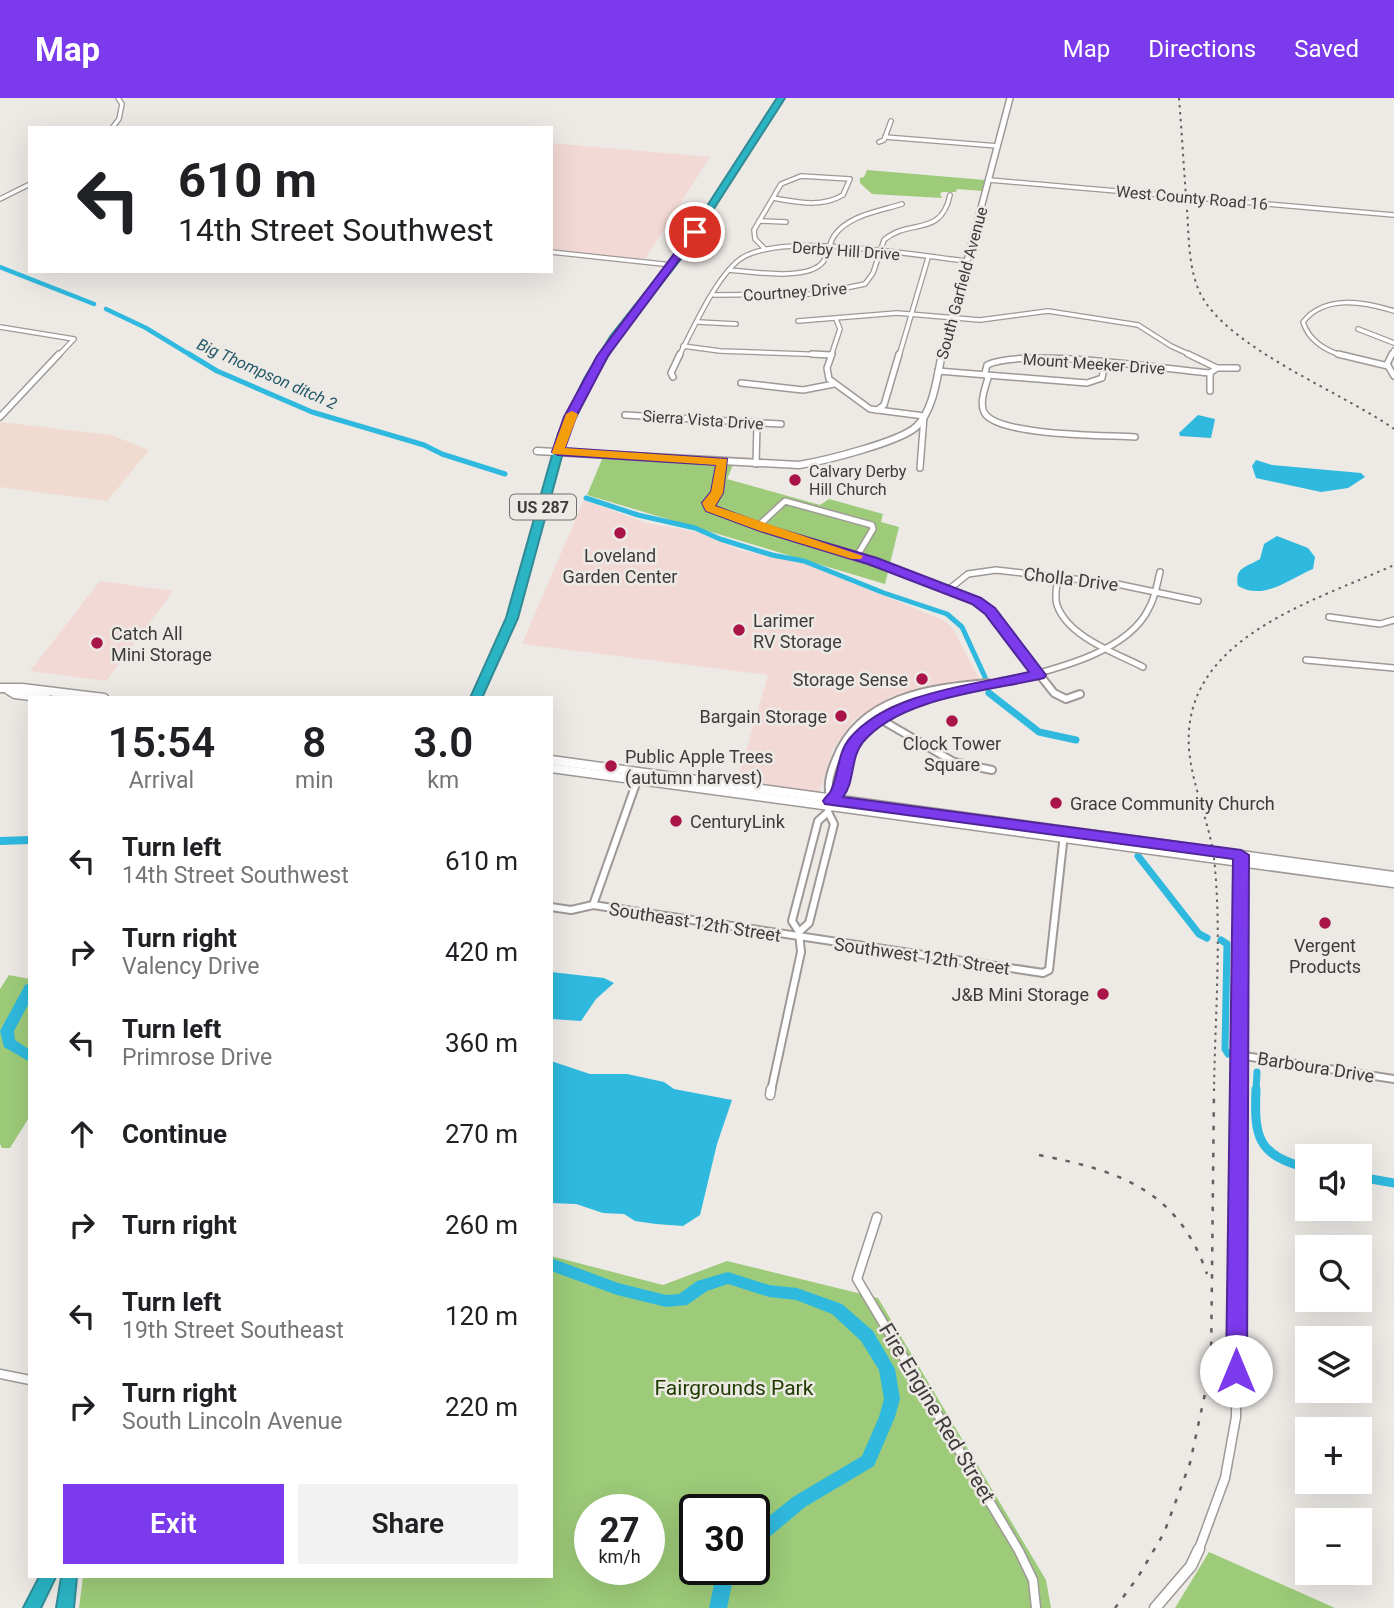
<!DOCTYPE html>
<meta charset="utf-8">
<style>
:root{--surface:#fff;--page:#f2f2f2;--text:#202124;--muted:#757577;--accent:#7c3aed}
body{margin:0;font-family:Roboto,sans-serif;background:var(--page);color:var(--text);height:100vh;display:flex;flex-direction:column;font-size:26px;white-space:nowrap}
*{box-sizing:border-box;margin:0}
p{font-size:23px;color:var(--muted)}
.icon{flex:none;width:38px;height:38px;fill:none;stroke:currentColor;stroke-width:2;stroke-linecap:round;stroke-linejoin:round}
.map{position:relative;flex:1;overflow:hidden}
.side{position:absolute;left:28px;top:598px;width:525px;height:882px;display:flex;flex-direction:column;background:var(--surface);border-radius:0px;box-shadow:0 7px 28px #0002}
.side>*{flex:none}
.banner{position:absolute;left:28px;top:28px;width:525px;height:147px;border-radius:0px;box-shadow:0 7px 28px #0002;background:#fff;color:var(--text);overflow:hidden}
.buttons{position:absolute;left:1295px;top:1046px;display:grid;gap:14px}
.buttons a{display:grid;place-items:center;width:77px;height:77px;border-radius:0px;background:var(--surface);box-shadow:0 7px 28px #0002;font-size:35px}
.speed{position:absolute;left:574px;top:1396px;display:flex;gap:14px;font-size:35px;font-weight:700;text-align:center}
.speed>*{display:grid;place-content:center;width:91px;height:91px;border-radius:50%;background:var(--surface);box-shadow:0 7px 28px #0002;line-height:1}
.speed small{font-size:18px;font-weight:400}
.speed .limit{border:4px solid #111;border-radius:10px;background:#fff;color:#111}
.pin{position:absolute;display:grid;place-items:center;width:60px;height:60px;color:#fff;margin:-30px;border:4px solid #fff;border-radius:50%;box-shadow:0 2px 7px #0007}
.me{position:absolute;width:77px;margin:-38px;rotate:0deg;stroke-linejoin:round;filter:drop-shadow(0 0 5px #0008)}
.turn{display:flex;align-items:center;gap:24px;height:147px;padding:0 35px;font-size:32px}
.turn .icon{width:91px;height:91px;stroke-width:2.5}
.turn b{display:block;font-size:49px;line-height:60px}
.eta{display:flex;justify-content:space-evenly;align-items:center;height:119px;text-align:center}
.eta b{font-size:42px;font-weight:600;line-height:49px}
.button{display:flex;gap:14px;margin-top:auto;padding:14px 35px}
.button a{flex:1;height:80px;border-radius:0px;background:var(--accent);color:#fff;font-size:28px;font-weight:600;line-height:80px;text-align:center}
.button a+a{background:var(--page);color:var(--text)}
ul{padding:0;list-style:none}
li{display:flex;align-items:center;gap:21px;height:91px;padding:0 35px}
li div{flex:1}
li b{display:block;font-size:26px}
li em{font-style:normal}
header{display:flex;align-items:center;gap:42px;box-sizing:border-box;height:98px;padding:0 35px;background:var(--accent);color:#fff}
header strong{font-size:33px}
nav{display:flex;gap:38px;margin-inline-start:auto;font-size:24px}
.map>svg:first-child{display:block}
.commercial{fill:#f3d9d6}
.industrial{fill:#f1dacf}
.green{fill:#9dcb79;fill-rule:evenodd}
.water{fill:#2fb9de}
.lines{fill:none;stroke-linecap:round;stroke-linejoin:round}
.canal-far3{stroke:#2fb9de;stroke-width:4.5}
.canal-far2{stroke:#2fb9de;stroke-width:5}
.canal-far1{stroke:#2fb9de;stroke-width:7}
.canal{stroke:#2fb9de;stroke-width:9}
.river{fill:#2fb9de;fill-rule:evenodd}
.street-far3-casing{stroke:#9e9996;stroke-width:6}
.street-far2-casing{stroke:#9e9996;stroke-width:8}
.street-far1-casing{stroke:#9e9996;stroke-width:10}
.street-casing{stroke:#9e9996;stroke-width:11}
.secondary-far3-casing{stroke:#9e9996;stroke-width:8}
.secondary-far2-casing{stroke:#9e9996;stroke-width:9}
.secondary-far1-casing{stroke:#9e9996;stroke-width:11}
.secondary-casing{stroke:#9e9996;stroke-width:13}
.highway-casing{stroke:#318a94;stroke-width:4}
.street-far3{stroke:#fff;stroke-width:3.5}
.street-far2{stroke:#fff;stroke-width:5}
.street-far1{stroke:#fff;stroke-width:6}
.street{stroke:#fff;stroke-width:8}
.secondary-far3{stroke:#fff;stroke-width:5}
.secondary-far2{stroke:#fff;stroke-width:6}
.secondary-far1{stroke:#fff;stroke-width:8}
.secondary{stroke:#fff;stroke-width:10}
.highway{fill:#2ab4c4;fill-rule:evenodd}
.rail-far1{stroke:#63605f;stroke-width:2;stroke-dasharray:2.5 4.5;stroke-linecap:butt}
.rail{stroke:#63605f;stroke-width:2.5;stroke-dasharray:4.5 9;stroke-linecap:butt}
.route{fill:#7c3aed;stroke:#51269a;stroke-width:2}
.slow{fill:#f59e0b}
.poi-dot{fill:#a91548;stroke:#ede9e5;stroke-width:2.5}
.labels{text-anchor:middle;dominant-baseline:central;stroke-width:5;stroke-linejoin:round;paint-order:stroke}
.far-street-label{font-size:16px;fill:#3e3c3b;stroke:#ede9e5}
.far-water-label{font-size:16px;font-style:italic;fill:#235868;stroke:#ede9e5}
.far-poi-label{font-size:16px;fill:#3e3c3b;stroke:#ede9e5;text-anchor:start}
.shield{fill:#ede9e5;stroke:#72706e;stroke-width:2}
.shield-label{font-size:16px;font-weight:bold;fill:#3e3c3b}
.poi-label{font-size:18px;fill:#3e3c3b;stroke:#ede9e5;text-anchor:start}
.street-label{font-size:18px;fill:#3e3c3b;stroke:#ede9e5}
.near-park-label{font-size:21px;fill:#203d00;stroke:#ede9e5}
.near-street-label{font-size:21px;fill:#3e3c3b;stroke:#ede9e5}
</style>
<header>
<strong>Map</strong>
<nav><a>Map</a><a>Directions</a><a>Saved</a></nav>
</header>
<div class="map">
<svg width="1394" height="1510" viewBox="0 0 1394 1510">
<rect width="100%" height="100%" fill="#ede9e5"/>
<g class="commercial">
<polygon points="551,45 710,59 645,161 551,152"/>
<polygon points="584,402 646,425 697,434 739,452 803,465 943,522 952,529 981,584 925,589 890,599 854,622 833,651 819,695 737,684 768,577 522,546"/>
<polygon points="100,483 173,493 106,583 30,573"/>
</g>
<polygon class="industrial" points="0,324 111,337 149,352 107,403 0,389"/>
<g class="green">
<polygon points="867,72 985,82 983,93 957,91 956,94 942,94 940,96 942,100 872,96 860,85 860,80 864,79"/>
<polygon points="603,359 733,367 727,381 820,407 829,401 883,416 881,424 899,429 885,486 587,397"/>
<polygon points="9,877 30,881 30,1018 10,1050 2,1050 0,1046 0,891"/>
<path d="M551,1158L663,1187L727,1163L878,1200L1046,1482L1051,1510H79L83,1479H551ZM590,1412H649V1472H590ZM695,1412H754V1472H695Z"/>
<polygon points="1209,1454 1335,1510 1175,1510"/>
</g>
<g class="water">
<polygon points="1198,317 1215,321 1211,340 1180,338 1179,335"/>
<polygon points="1256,362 1272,367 1361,375 1365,379 1348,390 1321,394 1256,380 1252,368"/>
<path d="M1277,438L1308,450L1315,459L1313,471C1289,481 1264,503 1238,488C1234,469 1247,469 1260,461L1264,446Z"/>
<polygon points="551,874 604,880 614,885 596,901 581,923 551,921"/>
<polygon points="551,963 590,976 627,976 664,984 674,991 732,1002 717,1046 700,1117 683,1128 656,1126 635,1123 624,1116 603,1115 576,1106 551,1105"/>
</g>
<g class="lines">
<g class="canal-far3">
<polyline points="0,169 94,206"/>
<polyline points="106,211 146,230 192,258"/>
</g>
<g class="canal-far2">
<polyline points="189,256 217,273 312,314 424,347 442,356 505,376"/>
<polyline points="586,400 638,417 695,430 720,441 772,457 804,463 884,495 947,516 962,529 985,579"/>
</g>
<g class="canal-far1">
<polyline points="989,595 1039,634 1076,642"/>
<polyline points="1138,758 1199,836 1207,840"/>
<polyline points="1221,842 1227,846 1225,951 1228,956"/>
<polyline points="1256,993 1257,974"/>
</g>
<g class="canal">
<path d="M1256,991C1254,1039 1257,1057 1307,1070"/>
<polyline points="1360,1079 1394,1085"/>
</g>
<g class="river">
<polygon points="30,738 30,746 0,747 0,739"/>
<polygon points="30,885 30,903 14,933 15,942 30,952 30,964 4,949 0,933 25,887"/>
<polygon points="551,1160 618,1185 666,1197 679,1196 697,1183 728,1174 769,1187 797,1190 842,1206 873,1233 895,1271 900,1301 895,1319 874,1368 805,1409 760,1447 754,1449 754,1430 793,1399 862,1358 879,1319 884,1301 879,1272 861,1243 832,1216 796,1202 769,1199 728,1186 707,1193 687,1207 666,1209 617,1197 551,1173"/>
<polygon points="717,1472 735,1472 727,1510 709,1510"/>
</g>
<g class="street-far3-casing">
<g id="street-far3">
<polyline points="112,30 119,21 122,6 118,0"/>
<polyline points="885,39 998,48"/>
<polyline points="879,44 884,42 891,23"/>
<polyline points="989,82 1394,117"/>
<polyline points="0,101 30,86"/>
<polyline points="759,123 786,124"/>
<path d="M765,151L755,141L754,132L781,86L801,78L850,81L843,97C821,110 797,104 773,100"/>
<polyline points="551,154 672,167"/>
<path d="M729,172C752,174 802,182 820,167C829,160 828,147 834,138C848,117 880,113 902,106"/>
<path d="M714,197L816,196L865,186L873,175L884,142C909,120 941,140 950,97"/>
<polyline points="798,223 897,215 980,222 1048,213 1138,227 1171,248 1193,258"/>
<polyline points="698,224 736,226"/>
<polyline points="0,229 74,241 58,258"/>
<polyline points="1358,231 1394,245"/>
<polyline points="683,248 720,253 831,257"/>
<path d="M679,258C693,231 715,181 739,162C777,132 917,158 967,163"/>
<polyline points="831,258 840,231 836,221"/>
<polyline points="899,258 928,160"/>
<path d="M1343,258C1325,252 1309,243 1303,224C1325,196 1364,204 1394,213"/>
<polyline points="1391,258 1394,252"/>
</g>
</g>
<g class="street-far2-casing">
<g id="street-far2">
<polyline points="812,256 831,257"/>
<polyline points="832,256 827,270 829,281 870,311 924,318 920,370"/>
<polyline points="1188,256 1217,270"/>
<polyline points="1338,256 1388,268"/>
<polyline points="1392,256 1387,266 1394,278"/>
<polyline points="938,273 1087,285 1102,280 1105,265"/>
<polyline points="1210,275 1210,293"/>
<polyline points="673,279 671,275 680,256"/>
<polyline points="741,285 803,292 834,286"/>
<polyline points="877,312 884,307 899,256"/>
<polyline points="625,317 781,326"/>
<polyline points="0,319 59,256"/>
<path d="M1135,339C1105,337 1005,338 986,317C978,308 985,290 988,280L985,275L987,267C1023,249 1163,271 1210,275L1217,270H1237"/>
<polyline points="722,363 717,395 708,405 710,410 776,435 911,477 977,503 990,513 1044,583"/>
<polyline points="756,366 757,326"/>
<polyline points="758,428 785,403 872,427 873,431 857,458"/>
<path d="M1058,479C1057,488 1054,498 1057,507C1068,539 1116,555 1143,569"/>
<polyline points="948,492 968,476 996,472 1117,486 1198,503"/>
<polyline points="1329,519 1380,526 1394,522"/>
<polyline points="1306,562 1394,570"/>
<path d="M1008,583C1052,572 1128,555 1149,510C1155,500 1157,486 1160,474"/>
</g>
</g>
<g class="street-far1-casing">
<g id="street-far1">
<polyline points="1043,581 1054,595 1066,601 1080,596"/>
<polyline points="880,621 954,664 992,672"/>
<path d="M832,701C847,685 843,660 857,642C891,597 965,593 1016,581"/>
<path d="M831,703C826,688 830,675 836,661C860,599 930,590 988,585"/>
<polyline points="593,807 1043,875 1049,872 1064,736"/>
<polyline points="593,807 638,680"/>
<polyline points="551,809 571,812 593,807"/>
<polyline points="799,834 809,825 834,726 828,714"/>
<polyline points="1238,957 1394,981"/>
<polyline points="771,993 801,854 799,834 792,823 818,723 828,714 830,704"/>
<polyline points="1239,993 1241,762"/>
</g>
</g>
<g class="street-casing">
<g id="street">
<polyline points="770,997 771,991"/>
<polyline points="877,1119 857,1181 1019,1453 1033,1482 1036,1510"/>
<polyline points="0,1276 30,1282"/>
<polyline points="1199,1451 1225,1380 1236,1319 1239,991"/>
</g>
</g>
<g class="secondary-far3-casing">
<polyline id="secondary-far3" points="942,258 1010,0"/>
</g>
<g class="secondary-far2-casing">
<path id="secondary-far2" d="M537,353L799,367C823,363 901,344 917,328C934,311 937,278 942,256"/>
</g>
<g class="secondary-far1-casing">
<g id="secondary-far1">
<polyline points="0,590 22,590 104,600"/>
<polyline points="7,591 15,596 46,600"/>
<polyline points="551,662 1394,778"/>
<polyline points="551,670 1394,785"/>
</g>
</g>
<g class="secondary-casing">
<polyline id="secondary" points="1155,1510 1191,1468 1199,1451"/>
</g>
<g class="highway-casing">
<g id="highway">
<polygon points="778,0 784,0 685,154 617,242 593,281 567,336 517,520 481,600 471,600 507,520 559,336 585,281 611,239 679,153"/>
<polygon points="40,1479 55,1479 40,1510 24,1510"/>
<polygon points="62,1479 76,1479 73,1510 57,1510"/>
</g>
</g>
<use href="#street-far3" class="street-far3"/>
<use href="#street-far2" class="street-far2"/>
<use href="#street-far1" class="street-far1"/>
<use href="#street" class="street"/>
<use href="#secondary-far3" class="secondary-far3"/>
<use href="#secondary-far2" class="secondary-far2"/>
<use href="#secondary-far1" class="secondary-far1"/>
<use href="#secondary" class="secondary"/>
<use href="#highway" class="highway"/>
<g class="rail-far1">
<path d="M1179,0C1182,37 1184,74 1187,111C1189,139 1188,169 1200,195C1227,250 1342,294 1394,331"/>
<path d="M1214,993C1215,918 1222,834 1214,760C1209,723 1192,688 1189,651C1181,540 1313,504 1394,467"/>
</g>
<g class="rail">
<path d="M1039,1057C1120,1073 1178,1092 1207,1176"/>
<polyline points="1115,1510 1138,1479 1164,1435 1190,1365 1211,1268 1214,991"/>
</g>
</g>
<path class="route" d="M692,132L700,134L608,258L576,319L565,350L727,361L723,395L715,408L769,428L877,460L981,500L995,510L1046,577L1044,580C989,593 901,599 863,644C850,660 855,684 843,699L1241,752L1249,757L1247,1273L1244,1280L1236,1282L1229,1280L1226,1273L1233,761L825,706L823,703C826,698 831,695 832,690C839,673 838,654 850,640C889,594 974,587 1029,574L985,516L972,506L868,466L760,433L706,413L702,405L711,394L716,367L558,357L552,354L564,319L597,258Z"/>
<polygon class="slow" points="572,313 578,316 565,350 727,361 723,395 715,408 863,458 861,461 852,461 760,433 706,413 702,405 711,394 716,367 553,356 552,354 566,316"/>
<g class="poi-dot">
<circle cx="795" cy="382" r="7"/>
<circle cx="620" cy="435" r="7"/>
<circle cx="739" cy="532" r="7"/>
<circle cx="97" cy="545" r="7"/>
<circle cx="922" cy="581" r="7"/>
<circle cx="841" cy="618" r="7"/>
<circle cx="952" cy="623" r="7"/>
<circle cx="611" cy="668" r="7"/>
<circle cx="1056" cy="705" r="7"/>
<circle cx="676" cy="723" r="7"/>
<circle cx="1325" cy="825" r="7"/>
<circle cx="1103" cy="896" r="7"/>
</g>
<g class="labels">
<g class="far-street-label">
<text transform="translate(1192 100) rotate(5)">West County Road 16</text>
<text transform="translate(846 153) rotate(4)">Derby Hill Drive</text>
<text transform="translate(962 185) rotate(-75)">South Garfield Avenue</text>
<text transform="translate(795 194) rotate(-4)">Courtney Drive</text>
<text transform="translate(1094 266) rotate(4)">Mount Meeker Drive</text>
<text transform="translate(703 322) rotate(4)">Sierra Vista Drive</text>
</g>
<g class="far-water-label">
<text transform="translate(267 276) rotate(24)">Big Thompson ditch 2</text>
</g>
<g class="far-poi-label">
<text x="809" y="373">Calvary Derby<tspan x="809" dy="18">Hill Church</tspan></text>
</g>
<rect class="shield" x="510" y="396.5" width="66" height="25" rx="5"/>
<g class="shield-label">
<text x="543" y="409">US 287</text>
</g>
<g class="poi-label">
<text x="620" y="457" text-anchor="middle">Loveland<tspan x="620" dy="21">Garden Center</tspan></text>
<text x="753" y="522">Larimer<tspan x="753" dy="21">RV Storage</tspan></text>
<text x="111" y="535">Catch All<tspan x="111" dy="21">Mini Storage</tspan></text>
<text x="908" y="581" text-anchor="end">Storage Sense</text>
<text x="827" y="618" text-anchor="end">Bargain Storage</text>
<text x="952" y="645" text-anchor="middle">Clock Tower<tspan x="952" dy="21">Square</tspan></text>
<text x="625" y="658">Public Apple Trees<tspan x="625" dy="21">(autumn harvest)</tspan></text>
<text x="1070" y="705">Grace Community Church</text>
<text x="690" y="723">CenturyLink</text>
<text x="1325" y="847" text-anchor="middle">Vergent<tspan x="1325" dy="21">Products</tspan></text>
<text x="1089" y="896" text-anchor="end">J&amp;B Mini Storage</text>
</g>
<g class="street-label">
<text transform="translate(1071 481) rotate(7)">Cholla Drive</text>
<text transform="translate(695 824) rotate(9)">Southeast 12th Street</text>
<text transform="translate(922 858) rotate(8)">Southwest 12th Street</text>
<text transform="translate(1316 969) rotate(9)">Barboura Drive</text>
</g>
<g class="near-park-label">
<text x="734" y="1290">Fairgrounds Park</text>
</g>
<g class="near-street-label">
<text transform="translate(937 1315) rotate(59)">Fire Engine Red Street</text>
</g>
</g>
</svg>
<div class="buttons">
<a><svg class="icon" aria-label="sound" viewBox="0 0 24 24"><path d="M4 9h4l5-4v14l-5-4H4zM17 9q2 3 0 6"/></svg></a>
<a><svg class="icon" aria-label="search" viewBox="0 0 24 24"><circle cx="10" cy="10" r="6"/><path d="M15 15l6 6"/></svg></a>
<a><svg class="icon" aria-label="layers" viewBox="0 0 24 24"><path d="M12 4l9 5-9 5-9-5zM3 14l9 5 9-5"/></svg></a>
<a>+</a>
<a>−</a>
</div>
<div class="speed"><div>27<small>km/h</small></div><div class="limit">30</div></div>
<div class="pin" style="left:695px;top:134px;background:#d93025"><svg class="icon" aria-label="arrive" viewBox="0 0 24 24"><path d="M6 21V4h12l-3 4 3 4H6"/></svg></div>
<svg class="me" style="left:1236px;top:1273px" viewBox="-20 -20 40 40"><circle r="19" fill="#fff"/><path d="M0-13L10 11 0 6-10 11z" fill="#7c3aed"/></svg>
<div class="banner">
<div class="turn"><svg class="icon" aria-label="left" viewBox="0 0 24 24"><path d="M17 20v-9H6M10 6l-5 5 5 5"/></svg><div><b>610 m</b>14th Street Southwest</div></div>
</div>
<section class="side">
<div class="eta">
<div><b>15:54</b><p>Arrival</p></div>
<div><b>8</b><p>min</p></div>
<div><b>3.0</b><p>km</p></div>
</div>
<ul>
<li><svg class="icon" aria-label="left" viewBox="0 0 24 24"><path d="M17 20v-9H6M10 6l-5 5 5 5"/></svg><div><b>Turn left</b><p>14th Street Southwest</p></div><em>610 m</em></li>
<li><svg class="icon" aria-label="right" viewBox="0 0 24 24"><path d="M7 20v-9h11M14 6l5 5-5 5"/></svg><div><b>Turn right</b><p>Valency Drive</p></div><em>420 m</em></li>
<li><svg class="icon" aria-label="left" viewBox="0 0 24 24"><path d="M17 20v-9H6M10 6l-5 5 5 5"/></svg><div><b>Turn left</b><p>Primrose Drive</p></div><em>360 m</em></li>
<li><svg class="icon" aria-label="ahead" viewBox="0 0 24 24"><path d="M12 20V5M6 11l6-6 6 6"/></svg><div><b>Continue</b></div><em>270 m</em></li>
<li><svg class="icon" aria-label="right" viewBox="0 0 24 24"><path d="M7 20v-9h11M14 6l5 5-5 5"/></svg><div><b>Turn right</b></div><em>260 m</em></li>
<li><svg class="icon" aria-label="left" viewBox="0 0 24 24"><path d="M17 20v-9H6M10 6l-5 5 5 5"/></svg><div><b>Turn left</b><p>19th Street Southeast</p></div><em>120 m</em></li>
<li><svg class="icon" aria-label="right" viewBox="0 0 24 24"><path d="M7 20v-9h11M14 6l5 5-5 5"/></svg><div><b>Turn right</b><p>South Lincoln Avenue</p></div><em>220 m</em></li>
</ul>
<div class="button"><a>Exit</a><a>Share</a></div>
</section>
</div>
